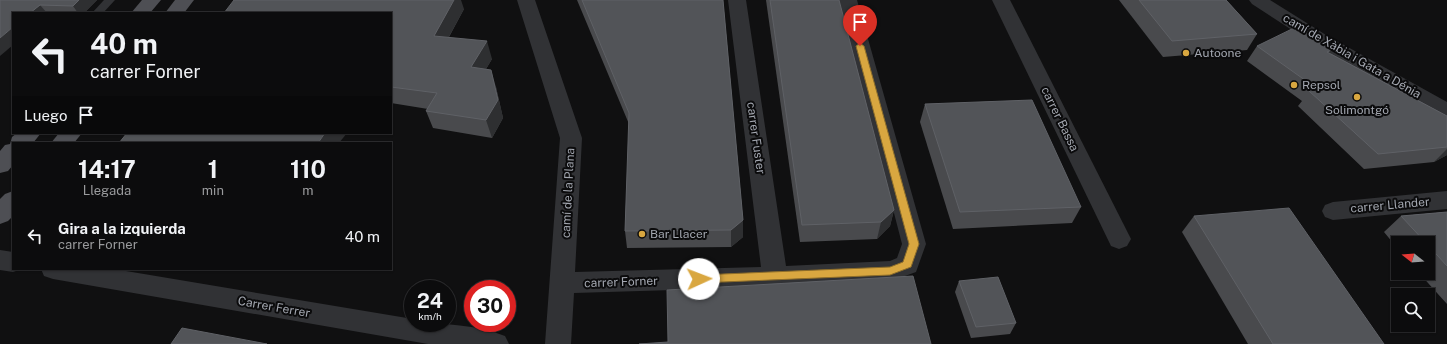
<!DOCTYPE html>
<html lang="es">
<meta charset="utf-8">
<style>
:root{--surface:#0c0c0d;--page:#151516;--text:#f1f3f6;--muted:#9a9b9d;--line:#2c2c2e}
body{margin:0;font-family:"Public Sans",sans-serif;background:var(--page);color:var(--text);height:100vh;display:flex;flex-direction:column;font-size:15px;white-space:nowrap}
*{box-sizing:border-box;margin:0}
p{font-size:13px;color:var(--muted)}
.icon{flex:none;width:22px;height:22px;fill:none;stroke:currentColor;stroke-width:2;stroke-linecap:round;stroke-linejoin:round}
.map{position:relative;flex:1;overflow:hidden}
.drawer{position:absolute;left:12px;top:142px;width:380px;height:128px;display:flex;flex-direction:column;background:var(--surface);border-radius:0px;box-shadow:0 1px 3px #0004,0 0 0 1px var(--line)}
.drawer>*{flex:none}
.hud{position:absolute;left:12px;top:12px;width:380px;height:122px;border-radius:0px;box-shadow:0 1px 3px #0004,0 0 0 1px var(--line);background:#0c0c0d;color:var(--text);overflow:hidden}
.needle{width:26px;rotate:287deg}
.fabs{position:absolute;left:1391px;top:236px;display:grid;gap:8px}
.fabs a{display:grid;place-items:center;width:44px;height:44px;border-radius:0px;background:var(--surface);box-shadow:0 1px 3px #0004,0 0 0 1px var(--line);font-size:20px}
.speed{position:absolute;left:404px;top:280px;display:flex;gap:8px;font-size:20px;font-weight:700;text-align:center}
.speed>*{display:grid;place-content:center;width:52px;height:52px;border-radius:50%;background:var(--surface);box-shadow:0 1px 3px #0004,0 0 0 1px var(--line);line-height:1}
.speed small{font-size:10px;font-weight:400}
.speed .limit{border:6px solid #d22;background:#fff;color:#111}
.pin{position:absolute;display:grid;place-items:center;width:34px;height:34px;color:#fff;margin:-41px -17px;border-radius:50% 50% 50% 0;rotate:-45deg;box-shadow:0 0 4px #0007}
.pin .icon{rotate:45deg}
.me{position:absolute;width:44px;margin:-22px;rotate:88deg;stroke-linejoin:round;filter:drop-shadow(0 0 3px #0008)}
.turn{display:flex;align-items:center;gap:14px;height:84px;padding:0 12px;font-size:18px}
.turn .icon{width:52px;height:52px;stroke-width:2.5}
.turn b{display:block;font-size:28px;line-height:34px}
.then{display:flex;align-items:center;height:38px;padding:0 12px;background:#0003;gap:8px;font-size:15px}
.eta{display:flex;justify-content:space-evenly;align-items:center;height:68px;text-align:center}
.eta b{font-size:24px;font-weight:700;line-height:28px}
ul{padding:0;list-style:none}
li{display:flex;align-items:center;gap:12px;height:52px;padding:0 12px}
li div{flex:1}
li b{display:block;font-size:15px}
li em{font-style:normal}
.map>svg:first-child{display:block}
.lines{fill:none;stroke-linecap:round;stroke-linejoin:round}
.lane{fill:#313235;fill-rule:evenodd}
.street{fill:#313235;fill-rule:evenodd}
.primary{fill:#4e4f54;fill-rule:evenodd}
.wall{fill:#494a4d}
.shaded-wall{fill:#2e2f31}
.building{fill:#525458;stroke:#5f6166}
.route{fill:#d9a740;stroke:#8d6d2a}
.poi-dot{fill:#d9a740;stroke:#0b0b0c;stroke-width:1.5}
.labels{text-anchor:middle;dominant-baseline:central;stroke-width:4;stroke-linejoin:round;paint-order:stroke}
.poi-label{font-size:12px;fill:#a3a7b0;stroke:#0b0b0c;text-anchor:start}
.street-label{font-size:12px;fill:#a3a7b0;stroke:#0b0b0c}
</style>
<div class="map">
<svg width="1447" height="344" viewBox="0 0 1447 344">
<rect width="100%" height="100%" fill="#101011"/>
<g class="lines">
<polygon class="lane" points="104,0 115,0 103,13 92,13"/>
<g class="street">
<polygon points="517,0 535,0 582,138 575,272 761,267 728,0 746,0 786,266 890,261 897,258 902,244 839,0 857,0 926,244 916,272 891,281 775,287 574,293 571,344 545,344 560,138"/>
<polygon points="992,0 1010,0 1131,239 1127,246 1119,249 1111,246"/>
<polygon points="1249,0 1270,0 1326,35 1447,102 1447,118 1440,116 1312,43 1252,4"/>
<polygon points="1447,191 1447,209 1333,220 1325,217 1322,211 1325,205 1333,202"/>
<polygon points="0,250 13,252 13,269 22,269 13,272 0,270"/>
<path d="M41,269H114L413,319V323C443,323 477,325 505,336L509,344H428L53,279L44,276Z"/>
</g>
<g class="primary">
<polygon points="142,0 161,0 150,13 131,13"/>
<polygon points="175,0 194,0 184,13 165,13"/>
<polygon points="17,133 41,133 33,143 13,143 13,165 8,171 0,173 0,151 5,145 10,144 12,137"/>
<polygon points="59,133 82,133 74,143 51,143"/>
<polygon points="13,191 13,216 8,221 0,224 0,199 5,194"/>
</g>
</g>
<g class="wall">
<polygon points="0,0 97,0 84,13 13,13"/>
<polygon points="577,0 723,0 743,220 743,237 731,247 627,248 625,231 629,124"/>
<polygon points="766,0 839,0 894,210 890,226 877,239 800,242"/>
<polygon points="1119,0 1226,0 1257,34 1247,50 1163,57"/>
<polygon points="464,9 449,37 492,59 486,69 496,87 503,118 492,138 433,128 426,111 428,109 391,103 391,13"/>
<polygon points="1257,46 1330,53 1447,116 1447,155 1434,162 1364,169 1298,106 1302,101 1247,61"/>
<polygon points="925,104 1081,207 1072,223 953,229 920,122"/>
<polygon points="1447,212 1447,304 1419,273 1428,273 1428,243 1398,243 1398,249 1384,232 1401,216"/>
<polygon points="1194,216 1384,344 1248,344 1182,232"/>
<polygon points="959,281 1016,323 1010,334 971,338 955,292"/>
</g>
<g class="shaded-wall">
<polygon points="79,0 97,0 84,13 78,13 73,6"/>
<polygon points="454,0 461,0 464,9 440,53 434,36"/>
<polygon points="40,5 47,13 30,13"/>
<polygon points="13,27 13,45 0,56 0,38"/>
<polygon points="487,41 492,59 477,84 471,67"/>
<polygon points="1334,49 1322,64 1327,52"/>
<polygon points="491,70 496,87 503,118 492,138 486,120"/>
<polygon points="325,133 347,133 339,143 318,143"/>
<polygon points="1447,149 1447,155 1434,162"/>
<polygon points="894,210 890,226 877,239 881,222"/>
<polygon points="743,220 743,237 731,247 731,230"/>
</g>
<g class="building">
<polygon points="0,0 79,0 73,6 40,5 30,13 13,13 13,27 0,38"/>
<polygon points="234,0 454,0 434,36 487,41 471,67 491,70 498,100 486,120 426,111 437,93 391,87 391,13 224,13"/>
<polygon points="582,0 723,0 743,220 731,230 625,231 629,113"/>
<polygon points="770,0 839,0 894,210 881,222 802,225"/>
<polygon points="1139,0 1226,0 1257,34 1172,41"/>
<polygon points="1298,26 1334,49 1327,52 1447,116 1447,147 1378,154 1309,91 1316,88 1257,46"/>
<polygon points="1032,100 1081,207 960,212 925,104"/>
<polygon points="127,133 325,133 318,143 119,143"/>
<polygon points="1289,208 1384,344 1273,344 1194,216"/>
<polygon points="1447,212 1447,266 1428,245 1428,243 1426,243 1401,216"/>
<polygon points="913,276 931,344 639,344 668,342 667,290"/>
<polygon points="998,277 1016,323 976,327 959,281"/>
<polygon points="182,328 267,344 171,344"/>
</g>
<polygon class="route" points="860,43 864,46 919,244 911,267 890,275 699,283 696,282 694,279 696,276 699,275 890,267 903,262 909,244 856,46"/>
<g class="poi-dot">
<circle cx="1186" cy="53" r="4"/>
<circle cx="1294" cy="85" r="4"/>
<circle cx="1357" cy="97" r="4"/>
<circle cx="642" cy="234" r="4"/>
</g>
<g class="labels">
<g class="poi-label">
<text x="1194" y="53">Autoone</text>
<text x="1302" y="85">Repsol</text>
<text x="1357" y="110" text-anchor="middle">Solimontgó</text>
<text x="650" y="234">Bar Llacer</text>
</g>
<g class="street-label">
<text transform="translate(1352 56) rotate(30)">camí de Xàbia i Gata a Dénia</text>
<text transform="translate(1060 119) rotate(64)">carrer Bassa</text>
<text transform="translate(756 138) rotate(82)">carrer Fuster</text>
<text transform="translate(568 193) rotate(-87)">camí de la Plana</text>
<text transform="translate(1390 205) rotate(-5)">carrer Llander</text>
<text transform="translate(621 282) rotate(-2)">carrer Forner</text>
<text transform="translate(274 307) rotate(10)">Carrer Ferrer</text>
</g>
</g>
</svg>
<div class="fabs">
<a><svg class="needle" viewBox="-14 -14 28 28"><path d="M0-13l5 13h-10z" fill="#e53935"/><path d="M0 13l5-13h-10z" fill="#9a9b9d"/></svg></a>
<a><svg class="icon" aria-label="search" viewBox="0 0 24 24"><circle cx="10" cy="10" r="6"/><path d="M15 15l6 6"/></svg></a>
</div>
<div class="speed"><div>24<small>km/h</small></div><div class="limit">30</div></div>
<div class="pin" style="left:860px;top:46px;background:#d93025"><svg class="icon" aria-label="arrive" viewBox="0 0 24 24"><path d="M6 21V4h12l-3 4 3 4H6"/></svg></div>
<svg class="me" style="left:699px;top:279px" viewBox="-20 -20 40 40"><circle r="19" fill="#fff"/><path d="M0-13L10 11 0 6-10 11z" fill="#d9a740"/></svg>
<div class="hud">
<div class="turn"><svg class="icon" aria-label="left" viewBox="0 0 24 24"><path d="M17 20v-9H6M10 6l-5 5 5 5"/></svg><div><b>40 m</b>carrer Forner</div></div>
<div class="then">Luego<svg class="icon" aria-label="arrive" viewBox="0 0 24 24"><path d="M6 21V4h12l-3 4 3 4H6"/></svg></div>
</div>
<section class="drawer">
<div class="eta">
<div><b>14:17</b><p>Llegada</p></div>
<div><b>1</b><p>min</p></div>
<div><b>110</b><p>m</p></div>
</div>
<ul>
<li><svg class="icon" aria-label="left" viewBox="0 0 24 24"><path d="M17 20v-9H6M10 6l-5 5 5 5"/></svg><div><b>Gira a la izquierda</b><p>carrer Forner</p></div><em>40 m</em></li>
</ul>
</section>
</div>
